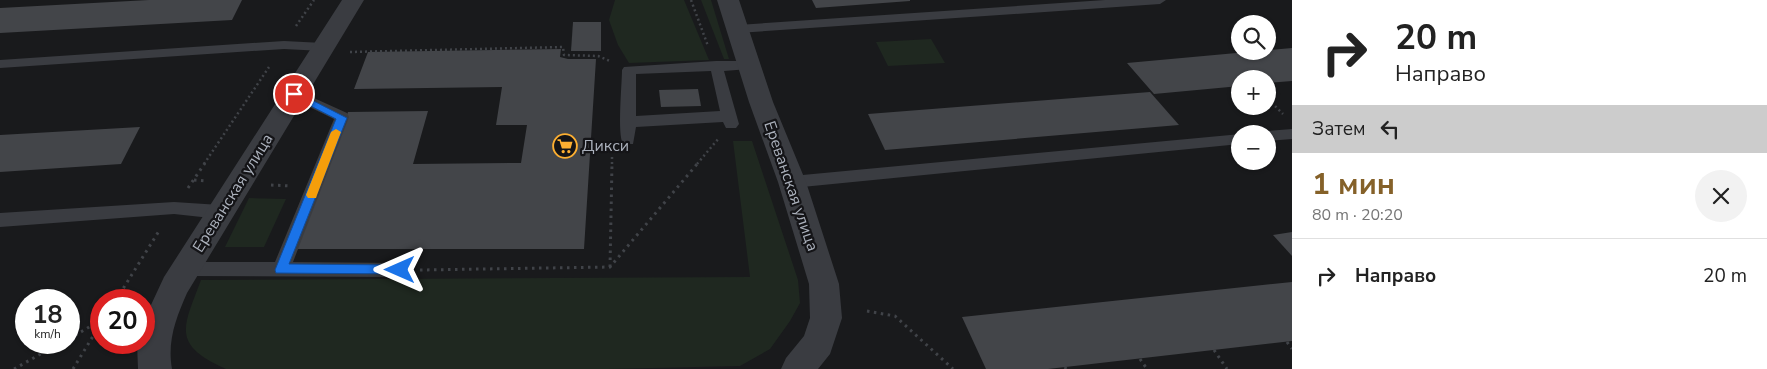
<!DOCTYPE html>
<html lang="ru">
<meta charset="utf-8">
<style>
:root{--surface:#fff;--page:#f2f2f2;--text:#222;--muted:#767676;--line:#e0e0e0;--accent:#856129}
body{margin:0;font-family:"Nunito Sans",sans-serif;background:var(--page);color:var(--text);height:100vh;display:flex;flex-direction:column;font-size:19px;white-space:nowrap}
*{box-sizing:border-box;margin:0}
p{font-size:16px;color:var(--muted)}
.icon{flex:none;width:28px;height:28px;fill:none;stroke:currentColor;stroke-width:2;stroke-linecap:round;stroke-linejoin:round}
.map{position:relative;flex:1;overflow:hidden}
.side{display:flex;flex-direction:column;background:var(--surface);width:475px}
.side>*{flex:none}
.banner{background:#fff;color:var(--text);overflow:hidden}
.fabs{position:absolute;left:1231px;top:15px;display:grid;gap:10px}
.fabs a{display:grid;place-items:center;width:45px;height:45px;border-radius:50%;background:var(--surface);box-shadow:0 1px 4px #0004;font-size:25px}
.speed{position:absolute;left:15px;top:289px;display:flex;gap:10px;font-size:25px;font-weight:700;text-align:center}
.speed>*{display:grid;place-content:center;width:65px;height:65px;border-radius:50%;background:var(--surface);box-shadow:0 1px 4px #0004;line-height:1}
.speed small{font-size:12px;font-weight:400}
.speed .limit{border:8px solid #d22;background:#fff;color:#111}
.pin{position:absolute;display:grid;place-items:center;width:42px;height:42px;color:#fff;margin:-21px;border:2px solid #fff;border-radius:50%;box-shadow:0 1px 5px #0007}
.me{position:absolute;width:55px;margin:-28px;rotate:270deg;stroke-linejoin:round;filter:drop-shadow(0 0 4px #0008)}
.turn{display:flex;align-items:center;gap:18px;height:105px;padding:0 20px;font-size:22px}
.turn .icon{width:65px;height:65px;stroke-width:2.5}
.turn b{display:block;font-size:35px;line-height:42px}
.then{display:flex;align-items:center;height:48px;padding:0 20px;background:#0003;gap:10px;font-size:19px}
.round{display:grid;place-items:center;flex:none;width:52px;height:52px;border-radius:26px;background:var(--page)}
.head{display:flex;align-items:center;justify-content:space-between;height:85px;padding:0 20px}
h1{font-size:30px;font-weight:700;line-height:38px;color:var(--accent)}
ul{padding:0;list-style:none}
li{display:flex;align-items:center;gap:15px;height:75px;padding:0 20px;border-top:1px solid var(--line)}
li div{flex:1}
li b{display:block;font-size:19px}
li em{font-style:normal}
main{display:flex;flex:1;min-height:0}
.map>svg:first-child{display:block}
.green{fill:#1f2820}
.building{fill:#434549}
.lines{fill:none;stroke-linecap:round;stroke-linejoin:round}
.path-far1{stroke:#404348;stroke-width:2.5;stroke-dasharray:2 3;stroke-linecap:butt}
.path{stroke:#404348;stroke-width:3;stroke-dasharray:2.5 4.5;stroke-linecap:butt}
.lane{fill:#3a3c41;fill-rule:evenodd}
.street{fill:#3a3c41;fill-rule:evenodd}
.route{fill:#1a73e8;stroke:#114b97}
.slow{fill:#f59e0b}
.labels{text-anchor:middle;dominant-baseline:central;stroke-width:4.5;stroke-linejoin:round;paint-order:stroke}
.poi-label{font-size:16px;fill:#abb1bc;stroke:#141417;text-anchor:start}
.street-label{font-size:16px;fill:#abb1bc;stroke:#141417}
</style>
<main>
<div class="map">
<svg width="1292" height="369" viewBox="0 0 1292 369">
<rect width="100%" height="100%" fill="#191a1c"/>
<g class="green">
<polygon points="615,0 684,0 709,60 629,63 618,45 609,20"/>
<polygon points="701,0 711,0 729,59 724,59"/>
<polygon points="931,39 945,63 888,66 876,42"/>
<path d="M733,141H752L798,280L800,303L790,321L770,349L740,366L609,369H226C171,344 183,328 201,280L750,277Z"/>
<polygon points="249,198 286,199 264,247 225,247"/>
</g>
<g class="building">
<polygon points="149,0 242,0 232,20 0,33 0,8"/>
<polygon points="812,0 910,0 910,1 816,8"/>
<polygon points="573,22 601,22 601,51 571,51"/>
<polygon points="1292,48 1292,81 1268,83 1268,79 1240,79 1240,86 1154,94 1127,63"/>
<polygon points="561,49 560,57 568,59 596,59 584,249 294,249 348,112 428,111 413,164 521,163 527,125 496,125 502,87 354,89 368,52"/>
<polygon points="698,89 701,106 661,107 659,90"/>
<polygon points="1150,92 1179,125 885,150 868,114"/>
<polygon points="140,127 121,164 0,172 0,135"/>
<polygon points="1292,232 1292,256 1273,235"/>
<polygon points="1292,282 1292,341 1048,369 986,369 962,317"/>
</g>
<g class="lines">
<g class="path-far1">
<polyline points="691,0 708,46"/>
<polyline points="296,26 314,0"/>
<polyline points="350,52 563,47 564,55 598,56 610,61"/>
<polyline points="1268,99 1283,114"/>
<polyline points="204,164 269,67"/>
<polyline points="612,164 612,154"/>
<polyline points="697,164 719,138"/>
</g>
<g class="path">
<polyline points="194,180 207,181"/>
<polyline points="271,185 290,186"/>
<polyline points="188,188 205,163"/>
<polyline points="610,267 612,163"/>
<polyline points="420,270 610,267 698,163"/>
<polyline points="116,300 159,231"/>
<polyline points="867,311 895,316 953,369"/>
<polyline points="69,339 101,320"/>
<polyline points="1287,342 1292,349"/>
<polyline points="1214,350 1227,369"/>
<polyline points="1140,359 1147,369"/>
<polyline points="1065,367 1066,369"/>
<polyline points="14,369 62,342"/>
<polyline points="73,369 101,323"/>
</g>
<g class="lane">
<polygon points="1105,0 1166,0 1160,4 738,33 731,29 738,25"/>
<polygon points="284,41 323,43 330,47 323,51 284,49 0,68 0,60"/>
<path d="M716,61H749L756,65L749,69L724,71L739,124L736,128H726L723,122L636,127L633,144H623C617,134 622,84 622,70L624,67ZM711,71L720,111L636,116V74Z"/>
<polygon points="294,89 347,113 349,117 293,262 399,263 405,265 408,270 405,275 399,277 186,276 180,274 177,269 180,264 186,262 275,262 334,119 289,97 287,94"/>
<polygon points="1292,129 1292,139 1268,141 1268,134 1262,134 1268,131"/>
<polygon points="1241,134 1240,144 792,188 786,186 784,182 786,178 792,176"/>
<polygon points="174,202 220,205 226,207 228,212 226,217 220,219 174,214 0,227 0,213"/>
</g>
<g class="street">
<path d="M342,0H364L187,293C176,318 167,341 172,369H138L137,342H144V320L164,277Z"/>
<polygon points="717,0 739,0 773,102 806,182 839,284 842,318 830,354 818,369 781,369 786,358 804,336 810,318 809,284 778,182 749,102"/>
</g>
</g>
<polygon class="route" points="294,91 347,118 289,264 400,265 406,270 404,274 276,273 275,270 336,119 291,96 291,92"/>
<polygon class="slow" points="336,129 341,132 317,195 316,198 308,198 306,195 331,132"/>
<defs>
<g id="supermarket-ring" transform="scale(1.25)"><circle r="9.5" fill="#141417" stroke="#fdaf31" stroke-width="1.5"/><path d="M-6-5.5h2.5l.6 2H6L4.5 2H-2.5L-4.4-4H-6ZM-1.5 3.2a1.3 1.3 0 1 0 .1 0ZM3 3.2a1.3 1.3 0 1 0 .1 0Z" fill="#fdaf31"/></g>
</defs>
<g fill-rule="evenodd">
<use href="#supermarket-ring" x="565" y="146"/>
</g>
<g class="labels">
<g class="poi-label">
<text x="582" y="146">Дикси</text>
</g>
<g class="street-label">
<text transform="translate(791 186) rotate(71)">Ереванская улица</text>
<text transform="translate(233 193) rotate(-58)">Ереванская улица</text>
</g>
</g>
</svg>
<div class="fabs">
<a><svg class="icon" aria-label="search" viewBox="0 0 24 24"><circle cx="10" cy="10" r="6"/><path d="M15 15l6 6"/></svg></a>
<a>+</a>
<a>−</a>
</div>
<div class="speed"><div>18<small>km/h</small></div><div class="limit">20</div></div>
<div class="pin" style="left:294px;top:94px;background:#d93025"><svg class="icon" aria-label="arrive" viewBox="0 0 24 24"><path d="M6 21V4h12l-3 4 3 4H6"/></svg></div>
<svg class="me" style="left:400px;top:270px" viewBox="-20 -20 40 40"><path d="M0-17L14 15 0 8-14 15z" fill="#1a73e8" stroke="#fff" stroke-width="4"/></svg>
</div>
<section class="side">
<div class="banner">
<div class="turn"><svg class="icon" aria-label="right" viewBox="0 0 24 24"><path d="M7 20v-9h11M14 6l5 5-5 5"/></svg><div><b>20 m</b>Направо</div></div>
<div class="then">Затем<svg class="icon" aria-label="left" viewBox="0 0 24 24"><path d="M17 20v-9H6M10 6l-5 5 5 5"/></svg></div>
</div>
<div class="head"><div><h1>1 мин</h1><p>80 m · 20:20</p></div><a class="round"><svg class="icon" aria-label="close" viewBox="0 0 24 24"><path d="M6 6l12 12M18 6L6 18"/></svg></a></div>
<ul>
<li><svg class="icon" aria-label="right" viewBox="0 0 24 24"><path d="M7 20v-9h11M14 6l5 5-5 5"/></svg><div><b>Направо</b></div><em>20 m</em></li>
</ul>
</section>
</main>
